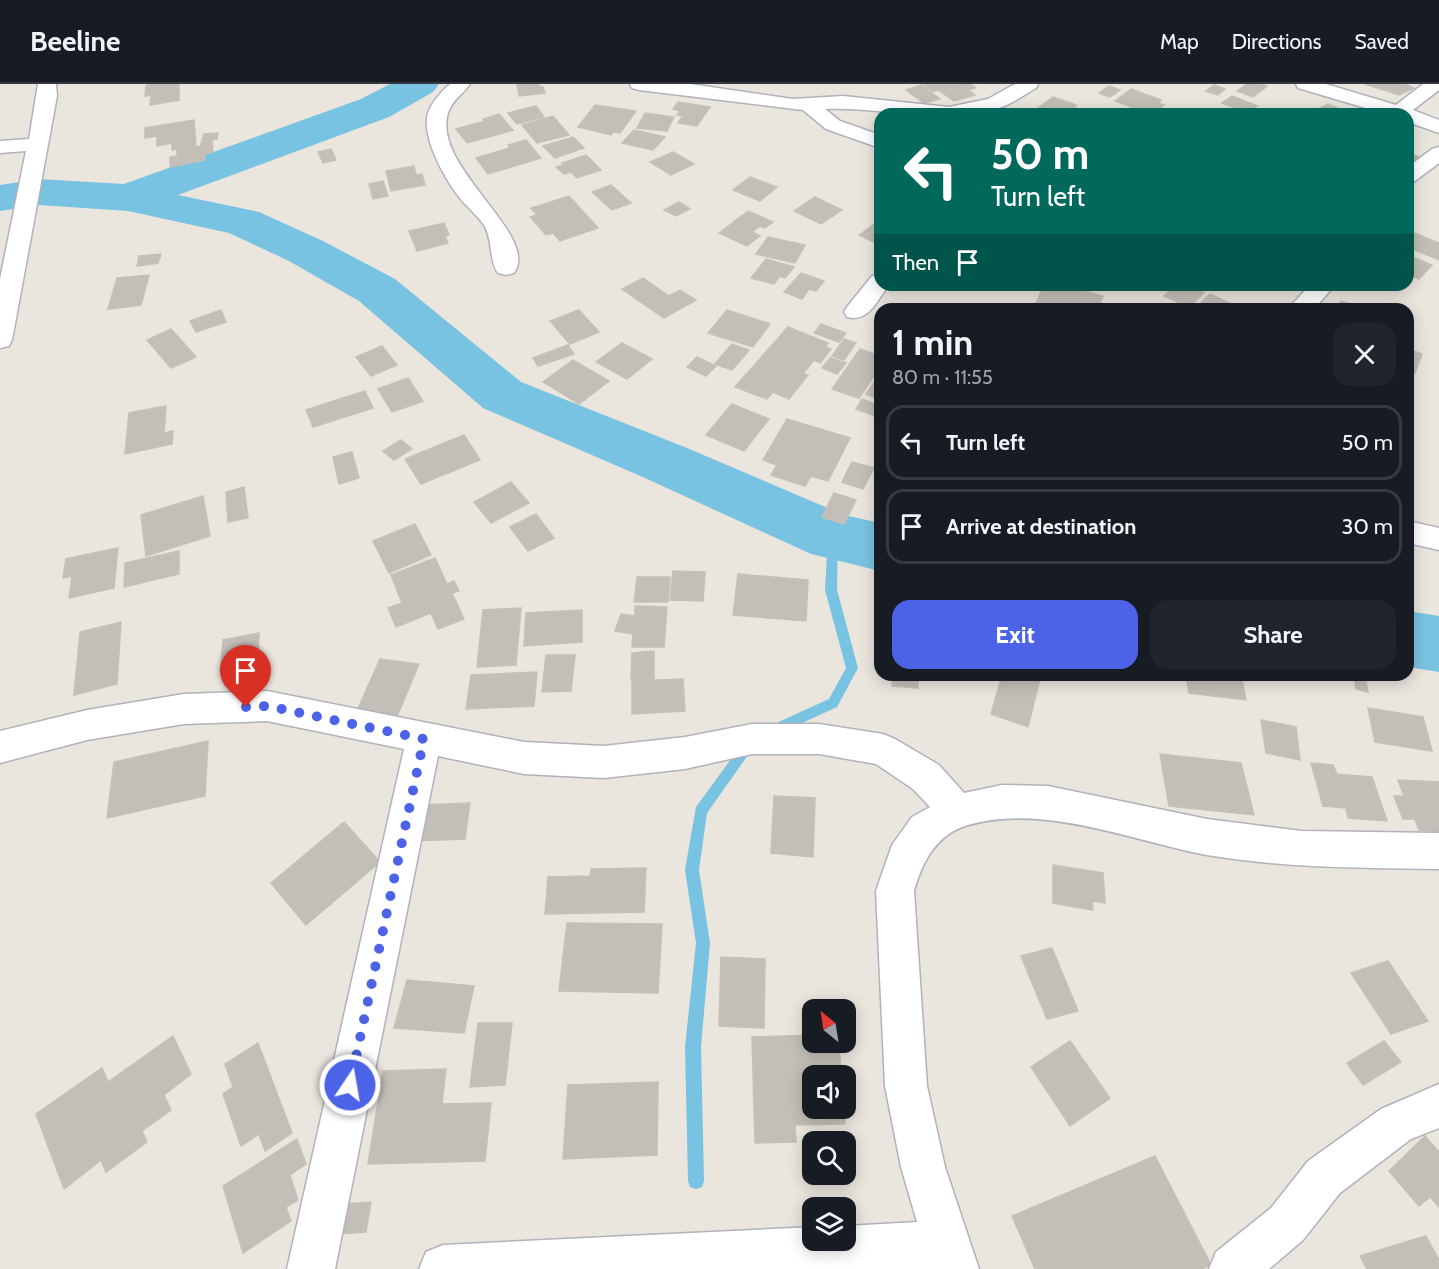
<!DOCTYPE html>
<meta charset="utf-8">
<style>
:root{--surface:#171b24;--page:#20242c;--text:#f1f3f6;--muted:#9ea1a6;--line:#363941;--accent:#4c63e8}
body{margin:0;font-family:Cabin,sans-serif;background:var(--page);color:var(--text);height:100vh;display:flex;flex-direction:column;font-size:22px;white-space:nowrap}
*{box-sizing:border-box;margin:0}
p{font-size:20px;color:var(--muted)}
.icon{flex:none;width:33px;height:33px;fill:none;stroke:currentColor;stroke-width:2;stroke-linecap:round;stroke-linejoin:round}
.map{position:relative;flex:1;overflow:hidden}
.side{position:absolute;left:874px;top:219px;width:540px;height:378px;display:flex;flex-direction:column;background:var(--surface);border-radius:18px;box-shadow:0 3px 15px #0003}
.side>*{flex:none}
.top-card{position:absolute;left:874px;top:24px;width:540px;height:183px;border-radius:18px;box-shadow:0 3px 15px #0003;background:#00695c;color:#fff;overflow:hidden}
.needle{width:39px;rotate:330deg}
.tools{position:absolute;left:802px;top:915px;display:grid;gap:12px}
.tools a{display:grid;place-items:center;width:54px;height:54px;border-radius:12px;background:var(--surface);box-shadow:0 3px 15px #0003;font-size:30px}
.pin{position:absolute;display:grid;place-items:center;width:51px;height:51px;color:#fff;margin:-62px -26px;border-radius:50% 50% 50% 0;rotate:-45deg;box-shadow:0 0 6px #0007}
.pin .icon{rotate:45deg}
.me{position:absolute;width:66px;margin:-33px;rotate:12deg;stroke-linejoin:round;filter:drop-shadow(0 0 4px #0008)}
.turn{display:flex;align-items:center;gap:21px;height:126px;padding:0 18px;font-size:27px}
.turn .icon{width:78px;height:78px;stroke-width:2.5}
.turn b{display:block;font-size:42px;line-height:51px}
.then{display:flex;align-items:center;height:57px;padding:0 18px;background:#0003;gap:12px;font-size:22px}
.round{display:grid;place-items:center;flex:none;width:63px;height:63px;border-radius:18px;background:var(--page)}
.head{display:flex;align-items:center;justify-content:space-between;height:102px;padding:0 18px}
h1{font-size:36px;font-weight:800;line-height:45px}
.primary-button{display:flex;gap:12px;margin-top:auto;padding:12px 18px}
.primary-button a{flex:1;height:69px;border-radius:18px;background:var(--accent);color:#fff;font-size:24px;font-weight:800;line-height:69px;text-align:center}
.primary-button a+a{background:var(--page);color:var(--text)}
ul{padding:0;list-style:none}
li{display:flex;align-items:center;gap:18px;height:75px;margin:0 12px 9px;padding:0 6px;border:3px solid var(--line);border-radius:18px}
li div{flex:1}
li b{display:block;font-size:22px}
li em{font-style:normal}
header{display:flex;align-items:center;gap:36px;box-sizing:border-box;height:84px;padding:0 30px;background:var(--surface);border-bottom:2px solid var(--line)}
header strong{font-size:28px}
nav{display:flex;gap:33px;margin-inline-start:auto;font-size:21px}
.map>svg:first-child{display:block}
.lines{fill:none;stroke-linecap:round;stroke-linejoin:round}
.stream{fill:#79c3e2;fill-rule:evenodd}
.river{fill:#79c3e2;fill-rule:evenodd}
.building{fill:#c3bfb8;stroke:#c5c1b7;stroke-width:1.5}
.street-casing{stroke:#b0b2bc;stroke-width:3}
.street{fill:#fff;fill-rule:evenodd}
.route{stroke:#4c63e8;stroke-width:10;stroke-dasharray:0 18}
</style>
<header>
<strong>Beeline</strong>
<nav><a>Map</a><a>Directions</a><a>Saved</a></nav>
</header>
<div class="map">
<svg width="1439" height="1185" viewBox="0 0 1439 1185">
<rect width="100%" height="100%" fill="#eae5dd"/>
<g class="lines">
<g class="stream">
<polygon points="833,449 838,453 837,506 858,584 837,623 774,652 770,650 768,646 770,642 829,615 846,584 825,506 828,453"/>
<polygon points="749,654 753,656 755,660 753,664 707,729 699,786 710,859 701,963 704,1097 702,1103 696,1105 690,1103 688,1097 685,963 696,859 685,786 696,723 745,656"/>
</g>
<g class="river">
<polygon points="390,0 439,0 433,8 389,33 178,111 259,128 323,157 395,195 521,298 687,364 844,431 880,439 880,487 811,470 645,394 483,324 359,217 289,177 229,149 128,127 39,121 0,127 0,101 39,95 124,100 361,15"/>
<polygon points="1408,527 1439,532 1439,588 1408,583"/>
</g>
</g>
<g class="building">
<polygon points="151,0 179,0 179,16 150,21 151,11 145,12 146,2"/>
<polygon points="517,0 539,0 540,3 543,3 545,9 519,12"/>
<polygon points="959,0 971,0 976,4 968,6 975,11 954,17 938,6 933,8 924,1"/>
<polygon points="1247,0 1260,0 1267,2 1253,13 1237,7"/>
<polygon points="1365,0 1405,0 1414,4 1399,11"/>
<polygon points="921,1 940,15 924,19 906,6"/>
<polygon points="1214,1 1225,5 1218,11 1206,7"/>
<polygon points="1109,2 1120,6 1110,13 1099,9"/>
<polygon points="1131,5 1161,16 1158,19 1164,21 1151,30 1115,17"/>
<polygon points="1232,12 1257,22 1247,28 1222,19"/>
<polygon points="1053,13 1076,21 1073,23 1088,28 1054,30 1038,24"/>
<polygon points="678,18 710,23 697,42 678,39 683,32 677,31 680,27 673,25"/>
<polygon points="1328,20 1352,30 1311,29"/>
<polygon points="595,21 636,27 620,49 613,48 611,51 578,43"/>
<polygon points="536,22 544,33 517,40 508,29"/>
<polygon points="645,29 674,33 667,47 637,44"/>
<polygon points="499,30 513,46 467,59 456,45 485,37 483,35"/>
<polygon points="553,32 569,51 537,59 522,41"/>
<polygon points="194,36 196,62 172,66 172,59 157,62 157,52 145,54 145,44"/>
<polygon points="634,46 665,53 653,66 622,59"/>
<polygon points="218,49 217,55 202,57 204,50"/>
<polygon points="573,53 584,64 555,74 543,62"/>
<polygon points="526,56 541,74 488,90 476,74 510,64 508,61"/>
<polygon points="212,57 213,68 204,70 205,76 170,83 170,73 177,72 177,66 201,62 201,59"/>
<polygon points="331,65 336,76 323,79 318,68"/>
<polygon points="673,68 694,80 671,91 650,78"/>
<polygon points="1408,68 1424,75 1408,82"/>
<polygon points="586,71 601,86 577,94 571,88 564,90 556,83 564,81 562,79"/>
<polygon points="414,82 416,91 422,90 425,101 391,107 386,87"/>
<polygon points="750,93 777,103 760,117 733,106"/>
<polygon points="383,97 388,112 373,115 369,100"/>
<polygon points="611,101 631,119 612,126 592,108"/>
<polygon points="569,112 598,144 560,157 553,149 546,151 530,133 537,131 531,124"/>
<polygon points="815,113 842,126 821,140 794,127"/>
<polygon points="679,118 690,125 676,132 664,126"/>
<polygon points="748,127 773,138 765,144 760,142 752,148 760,152 747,162 719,149"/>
<polygon points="880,136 880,161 859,151"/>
<polygon points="444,139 449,151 445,152 448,159 417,167 409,147"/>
<polygon points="1412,148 1439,159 1439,176 1408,163 1408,152"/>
<polygon points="768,153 805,161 795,179 756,170"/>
<polygon points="161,170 158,179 137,182 139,172"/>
<polygon points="1408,171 1432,181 1419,195 1408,190"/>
<polygon points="766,175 794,183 785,194 780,192 774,200 751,194"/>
<polygon points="801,189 824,197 816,207 809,205 802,215 784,208"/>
<polygon points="149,191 141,221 108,225 117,194"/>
<polygon points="643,194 669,212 680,206 696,216 664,234 622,205"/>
<polygon points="1044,201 1061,201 1103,212 1098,225 1056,225 1036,219"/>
<polygon points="1176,201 1186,201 1204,209 1189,223 1164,212"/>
<polygon points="1210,210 1243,225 1195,225"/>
<polygon points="1341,217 1365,225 1336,225"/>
<polygon points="221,226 226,238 196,248 190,237"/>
<polygon points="579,226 599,248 570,260 550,237"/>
<polygon points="727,226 770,240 753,263 708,249"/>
<polygon points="821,240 846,249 839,258 814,249"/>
<polygon points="788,243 828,259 825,263 831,265 820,279 814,276 803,290 808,291 789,315 773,308 767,315 735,303"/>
<polygon points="171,245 196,273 171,284 147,256"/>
<polygon points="844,255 856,259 844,276 832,272"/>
<polygon points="622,259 652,275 627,295 596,278"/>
<polygon points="732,260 749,266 732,286 715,280"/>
<polygon points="568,261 574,270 538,282 533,274"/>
<polygon points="382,262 397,281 371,292 356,273"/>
<polygon points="860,265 880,272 880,283 859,314 832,305"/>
<polygon points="1408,265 1422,270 1415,289 1408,286"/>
<polygon points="697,273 716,282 706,292 687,283"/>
<polygon points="830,274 846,279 837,290 822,284"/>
<polygon points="573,276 609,297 579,320 543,298"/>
<polygon points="880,290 880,316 866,310"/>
<polygon points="408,294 423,317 392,328 378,305"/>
<polygon points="365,307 373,324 313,343 306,326"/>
<polygon points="862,315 880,322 880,334 856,325"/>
<polygon points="732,320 769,335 744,367 706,351"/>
<polygon points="166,322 164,349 173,347 172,360 125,370 129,329"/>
<polygon points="787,335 850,354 828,397 811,392 805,402 771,391 777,381 763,376"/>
<polygon points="464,351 480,376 421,400 405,375"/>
<polygon points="401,356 412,365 394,376 383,367"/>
<polygon points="352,368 359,394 339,400 333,373"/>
<polygon points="852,378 874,384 863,405 842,398"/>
<polygon points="511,398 529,419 491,439 474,418"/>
<polygon points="244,403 248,434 228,438 226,408"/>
<polygon points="834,409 856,416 844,440 822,433"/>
<polygon points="203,412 210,452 146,472 141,431"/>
<polygon points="536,430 554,454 528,467 510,443"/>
<polygon points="415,440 431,471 389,489 373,457"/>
<polygon points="118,464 114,504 69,514 72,492 63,494 66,475"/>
<polygon points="179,467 179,490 124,503 125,479"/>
<polygon points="435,474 447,500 454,497 459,507 452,509 464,535 438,545 431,529 396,543 388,524 402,519 391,491"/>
<polygon points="673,487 705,488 703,517 670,516"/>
<polygon points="738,490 808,496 806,537 733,531"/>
<polygon points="637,493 670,493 668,518 634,518"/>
<polygon points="635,522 667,523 664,563 632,563 633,550 615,547 621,530 635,532"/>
<polygon points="521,524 516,581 477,583 483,526"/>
<polygon points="582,526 582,558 524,562 526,529"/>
<polygon points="121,538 117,600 74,611 80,548"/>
<polygon points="259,549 258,573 221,580 223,556"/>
<polygon points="654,567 654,595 631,596 632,569"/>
<polygon points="546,571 575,571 571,607 542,608"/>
<polygon points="380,575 419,580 396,635 356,629"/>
<polygon points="537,588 534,622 466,625 471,591"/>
<polygon points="893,591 918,591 918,604 892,602"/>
<polygon points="1002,591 1041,591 1028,643 991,630"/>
<polygon points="1186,591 1241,591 1246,616 1189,609"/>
<polygon points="1354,591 1365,592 1368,608 1356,605"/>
<polygon points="683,595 685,627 632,630 632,597"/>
<polygon points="1368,624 1423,633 1432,667 1375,658"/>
<polygon points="1261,636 1296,643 1300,676 1266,669"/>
<polygon points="208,657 205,712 107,734 114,678"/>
<polygon points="1160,670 1241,679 1254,731 1169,722"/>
<polygon points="1311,679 1333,681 1337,690 1372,693 1387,737 1348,734 1346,724 1323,722"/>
<polygon points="1398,696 1439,698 1439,748 1419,746 1415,735 1403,735 1394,712 1404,712"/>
<polygon points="774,712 815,714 813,773 771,769"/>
<polygon points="470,719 465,755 413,757 419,721"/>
<polygon points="344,738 380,778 306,841 271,799"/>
<polygon points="1053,781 1103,789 1105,819 1092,817 1093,826 1053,819"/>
<polygon points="646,784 644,828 545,830 548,793 590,792 591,785"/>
<polygon points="567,839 662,840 658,909 559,907"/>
<polygon points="1052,864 1078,927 1047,935 1021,872"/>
<polygon points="721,873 765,875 764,944 719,942"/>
<polygon points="1388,877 1428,937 1391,950 1351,889"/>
<polygon points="407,896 474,902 464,949 394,944"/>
<polygon points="478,939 512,939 505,1001 470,1003"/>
<polygon points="813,951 813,958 839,958 841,992 813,992 813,1024 844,1024 845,1040 795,1041 796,1058 755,1059 752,953"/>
<polygon points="173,952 191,990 164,1011 171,1026 142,1047 147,1058 106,1088 101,1076 64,1105 36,1030 102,984 108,998"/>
<polygon points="1070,957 1110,1014 1070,1042 1031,983"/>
<polygon points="1384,957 1401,978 1363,1001 1347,979"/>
<polygon points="258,959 292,1049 265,1067 259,1050 241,1062 223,1010 233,1003 225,980"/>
<polygon points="446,985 442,1020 491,1019 485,1077 368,1080 383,987"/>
<polygon points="658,998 657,1071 563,1075 568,1001"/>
<polygon points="1425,1052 1439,1068 1439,1123 1430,1113 1419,1122 1389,1087"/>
<polygon points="297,1055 306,1080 290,1091 298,1116 286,1123 291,1137 243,1169 223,1102"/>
<polygon points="1155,1072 1211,1181 1202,1185 1035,1185 1012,1132"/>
<polygon points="371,1118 366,1148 340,1150 345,1120"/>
<polygon points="1426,1152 1439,1176 1439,1185 1367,1185 1360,1172"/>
</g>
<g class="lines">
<g class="street-casing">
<g id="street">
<polygon points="38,0 56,0 57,12 12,256 9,262 0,264 0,195 26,67 0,69 0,57 29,55"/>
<path d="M450,0H470C463,10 452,16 448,29C431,83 541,151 514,189L506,191L498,189C489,177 493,156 484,141C477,131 467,123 459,113C445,95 421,53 428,29C432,18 441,8 450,0Z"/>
<path d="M630,0H690L793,15L843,12L949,23L988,15L1015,0H1038L1036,4C1024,11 1012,20 999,24C949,42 877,22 825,25L840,37L880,51V64L826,45L803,26L639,6L632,4Z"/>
<polygon points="1296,0 1326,0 1396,21 1423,0 1439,0 1439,6 1413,26 1439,36 1439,49 1408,38 1408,30 1386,30 1298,4"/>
<polygon points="1439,63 1439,79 1415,97 1408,99 1408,83 1432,65"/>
<path d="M880,190V201L888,202C877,217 868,239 847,233L844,228L847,223L872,192Z"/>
<polygon points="1310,201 1335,201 1314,225 1288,225"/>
<polygon points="1408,437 1439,444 1439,466 1408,459"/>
<path d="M267,607L524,658L604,662L685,653L752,640H819L883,650L895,655L939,681L964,709L1002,701L1048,702L1207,735L1302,747L1439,749V785C1361,784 1284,784 1207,771C1131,757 1042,718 965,742C935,752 922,779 914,807L927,1002L945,1083L979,1185H419L426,1168L443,1161L813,1143V1156H846V1142L917,1138L901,1083L885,1002L876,807L892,761L912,733L930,723L913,705L876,680L819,670H752L685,685L604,694L524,690L438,672L335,1185H287L404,665L267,637L184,640L87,656L0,679V647L87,626L184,610Z"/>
<polygon points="1439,1000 1439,1044 1411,1055 1340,1109 1303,1156 1269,1185 1209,1185 1216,1168 1271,1124 1308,1077 1381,1025"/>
</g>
</g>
<use href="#street" class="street"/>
</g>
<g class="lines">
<polyline class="route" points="246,623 267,622 424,655 350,1001"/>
</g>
</svg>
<div class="tools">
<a><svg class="needle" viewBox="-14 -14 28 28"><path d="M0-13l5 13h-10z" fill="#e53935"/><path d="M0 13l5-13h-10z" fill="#9ea1a6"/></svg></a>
<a><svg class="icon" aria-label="sound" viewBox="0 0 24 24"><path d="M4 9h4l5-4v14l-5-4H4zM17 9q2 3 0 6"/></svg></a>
<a><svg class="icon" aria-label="search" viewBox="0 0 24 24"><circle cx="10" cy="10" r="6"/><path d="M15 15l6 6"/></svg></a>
<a><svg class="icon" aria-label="layers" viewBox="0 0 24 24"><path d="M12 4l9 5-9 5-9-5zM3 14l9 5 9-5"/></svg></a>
</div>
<div class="pin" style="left:246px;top:623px;background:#d93025"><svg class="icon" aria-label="arrive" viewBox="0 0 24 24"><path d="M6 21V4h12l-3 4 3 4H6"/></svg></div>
<svg class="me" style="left:350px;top:1001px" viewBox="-20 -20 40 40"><circle r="17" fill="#4c63e8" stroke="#fff" stroke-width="3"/><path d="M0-11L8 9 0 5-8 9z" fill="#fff"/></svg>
<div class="top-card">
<div class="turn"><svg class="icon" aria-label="left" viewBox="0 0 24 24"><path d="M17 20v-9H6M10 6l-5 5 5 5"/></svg><div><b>50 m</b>Turn left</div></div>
<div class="then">Then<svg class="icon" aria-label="arrive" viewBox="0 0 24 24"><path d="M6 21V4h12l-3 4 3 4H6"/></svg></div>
</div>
<section class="side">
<div class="head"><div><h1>1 min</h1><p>80 m · 11:55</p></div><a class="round"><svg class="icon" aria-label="close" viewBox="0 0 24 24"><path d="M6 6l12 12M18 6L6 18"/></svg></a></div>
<ul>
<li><svg class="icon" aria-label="left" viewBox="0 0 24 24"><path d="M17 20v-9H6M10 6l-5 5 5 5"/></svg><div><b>Turn left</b></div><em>50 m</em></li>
<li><svg class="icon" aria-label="arrive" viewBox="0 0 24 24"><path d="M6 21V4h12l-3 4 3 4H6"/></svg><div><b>Arrive at destination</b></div><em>30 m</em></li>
</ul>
<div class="primary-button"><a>Exit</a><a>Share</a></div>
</section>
</div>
